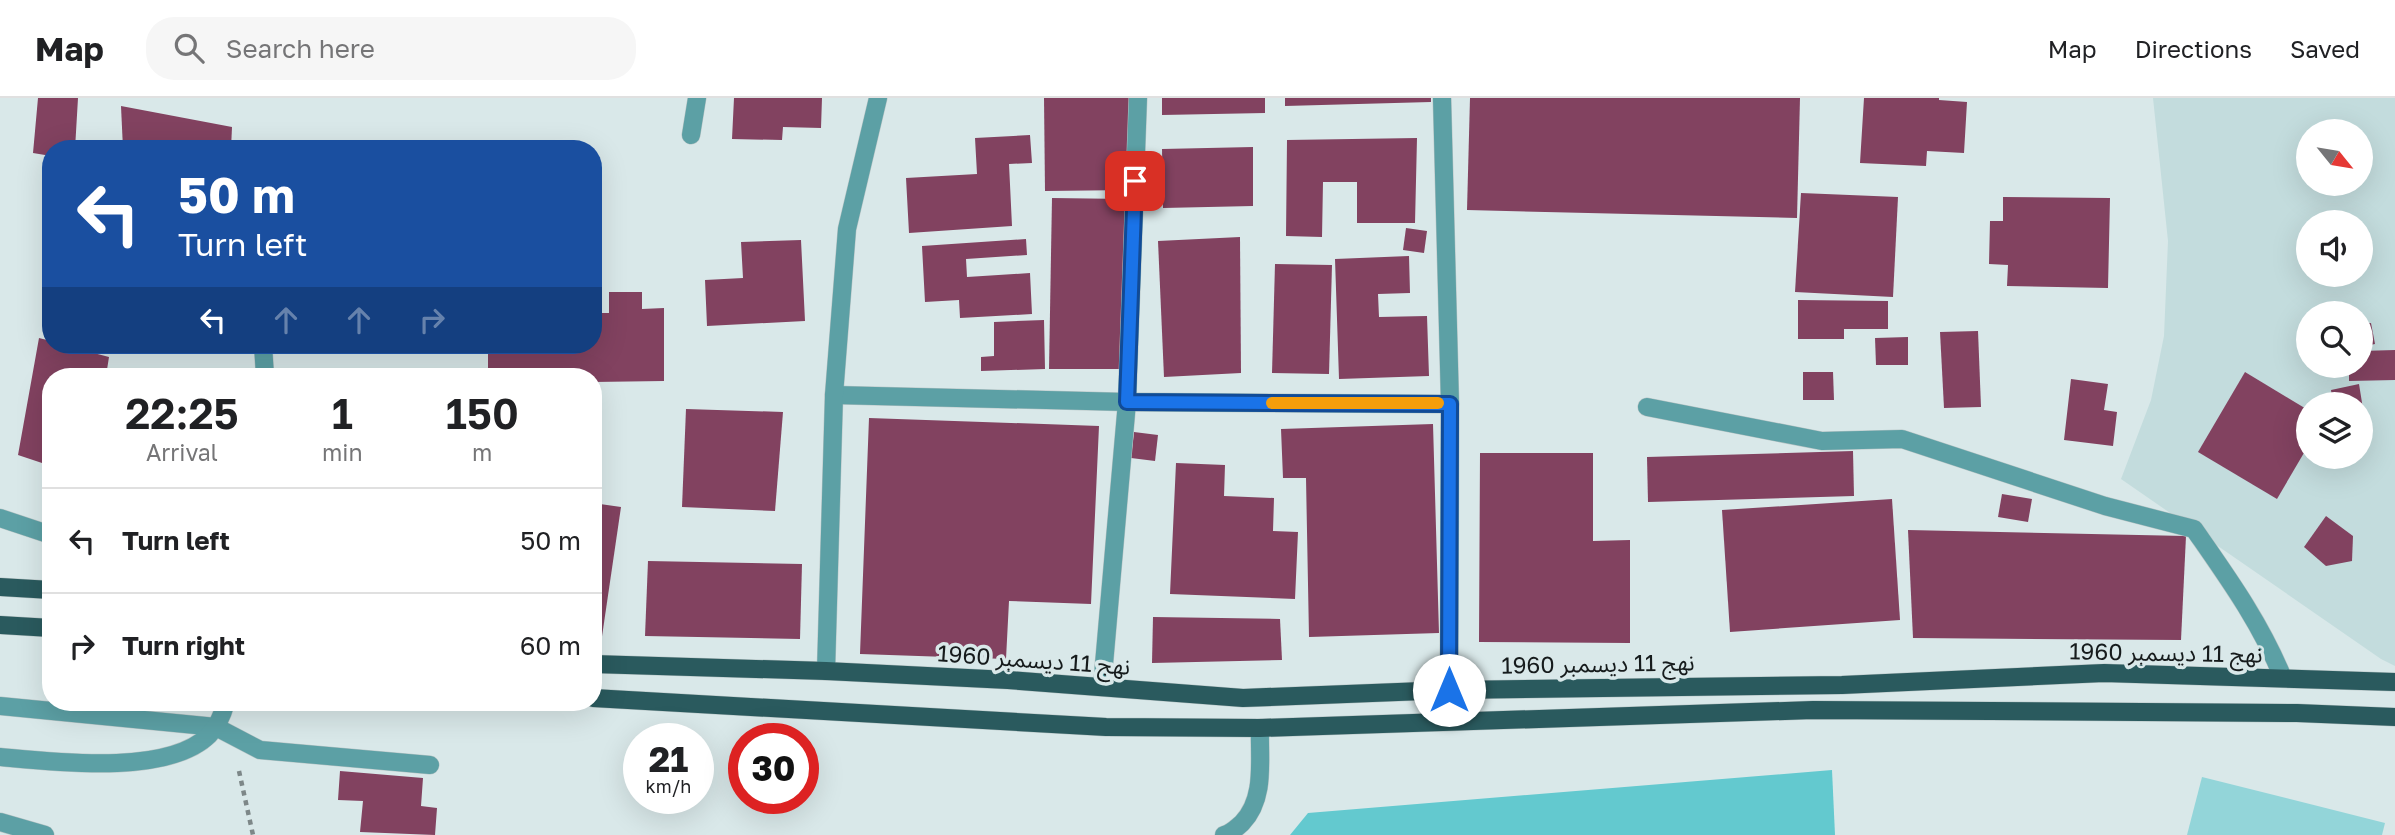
<!DOCTYPE html>
<meta charset="utf-8">
<style>
:root{--surface:#fff;--page:#f6f6f6;--text:#202124;--muted:#757577;--line:#e0e0e0}
body{margin:0;font-family:"Golos Text","Noto Sans Arabic",sans-serif;background:var(--page);color:var(--text);height:100vh;display:flex;flex-direction:column;font-size:26px;white-space:nowrap}
*{box-sizing:border-box;margin:0}
p{font-size:23px;color:var(--muted)}
.icon{flex:none;width:38px;height:38px;fill:none;stroke:currentColor;stroke-width:2;stroke-linecap:round;stroke-linejoin:round}
.map{position:relative;flex:1;overflow:hidden}
.panel{position:absolute;left:42px;top:270px;width:560px;height:343px;display:flex;flex-direction:column;background:var(--surface);border-radius:28px;box-shadow:0 7px 28px #0002}
.panel>*{flex:none}
.top-card{position:absolute;left:42px;top:42px;width:560px;height:214px;border-radius:28px;box-shadow:0 7px 28px #0002;background:#1a4fa0;color:#fff;overflow:hidden}
.needle{width:46px;rotate:120deg}
.tools{position:absolute;left:2296px;top:21px;display:grid;gap:14px}
.tools a{display:grid;place-items:center;width:77px;height:77px;border-radius:50%;background:var(--surface);box-shadow:0 7px 28px #0002;font-size:35px}
.speed{position:absolute;left:623px;top:625px;display:flex;gap:14px;font-size:35px;font-weight:700;text-align:center}
.speed>*{display:grid;place-content:center;width:91px;height:91px;border-radius:50%;background:var(--surface);box-shadow:0 7px 28px #0002;line-height:1}
.speed small{font-size:18px;font-weight:400}
.speed .limit{border:10px solid #d22;background:#fff;color:#111}
.pin{position:absolute;display:grid;place-items:center;width:60px;height:60px;color:#fff;margin:-30px;border-radius:14px;box-shadow:0 4px 10px #0006}
.me{position:absolute;width:77px;margin:-38px;rotate:0deg;stroke-linejoin:round;filter:drop-shadow(0 0 5px #0008)}
.turn{display:flex;align-items:center;gap:24px;height:147px;padding:0 21px;font-size:32px}
.turn .icon{width:91px;height:91px;stroke-width:2.5}
.turn b{display:block;font-size:49px;line-height:60px}
.lanes{display:flex;align-items:center;height:66px;padding:0 21px;background:#0003;justify-content:center;gap:35px;direction:ltr}
.lanes .off{opacity:.35}
.eta{display:flex;justify-content:space-evenly;align-items:center;height:119px;text-align:center}
.eta b{font-size:42px;font-weight:600;line-height:49px}
ul{padding:0;list-style:none}
li{display:flex;align-items:center;gap:21px;height:105px;padding:0 21px;border-top:2px solid var(--line)}
li div{flex:1}
li b{display:block;font-size:26px}
li em{font-style:normal}
header{display:flex;align-items:center;gap:42px;box-sizing:border-box;height:98px;padding:0 35px;background:var(--surface);border-bottom:2px solid var(--line)}
header strong{font-size:33px}
nav{display:flex;gap:38px;margin-inline-start:auto;font-size:24px}
.search{width:490px;height:63px;background:var(--page);display:flex;align-items:center;gap:18px;box-sizing:border-box;padding:0 24px;border-radius:28px;color:var(--muted);font-size:26px}
.map>svg:first-child{display:block}
.built{fill:#c3dcdd;fill-rule:evenodd}
.green{fill:#93d5d9}
.forest{fill:#63c9cf}
.building{fill:#824260}
.lines{fill:none;stroke-linecap:round;stroke-linejoin:round}
.minor-casing{stroke:#b6c3c4;stroke-width:19}
.major-casing{stroke:#b6c3c4;stroke-width:19}
.path{stroke:#7d8788;stroke-width:4.5;stroke-dasharray:5 5;stroke-linecap:butt}
.minor{stroke:#5ca0a5;stroke-width:18}
.major{stroke:#2a5a5e;stroke-width:18}
.route-casing{stroke:#114b97;stroke-width:18}
.route{stroke:#1a73e8;stroke-width:12}
.slow{stroke:#f59e0b;stroke-width:12}
.labels{text-anchor:middle;dominant-baseline:central;stroke-width:7;stroke-linejoin:round;paint-order:stroke}
.street-label{font-size:23px;fill:#161b1c;stroke:#d9e8e9}
</style>
<header>
<strong>Map</strong>
<div class="search"><svg class="icon" aria-label="search" viewBox="0 0 24 24"><circle cx="10" cy="10" r="6"/><path d="M15 15l6 6"/></svg>Search here</div>
<nav><a>Map</a><a>Directions</a><a>Saved</a></nav>
</header>
<div class="map">
<svg width="2395" height="737" viewBox="0 0 2395 737">
<rect width="100%" height="100%" fill="#d9e8e9"/>
<path class="built" d="M2153,0H2395V568L2381,561L2121,381L2151,302L2164,238L2168,143ZM2308,33H2361V86H2308ZM2308,124H2361V177H2308ZM2308,215H2361V268H2308ZM2308,306H2361V359H2308Z"/>
<polygon class="green" points="2202,679 2385,725 2382,737 2187,737"/>
<polygon class="forest" points="1832,672 1835,737 1290,737 1308,715"/>
<g class="building">
<polygon points="38,0 78,0 75,51 51,51 51,58 33,55"/>
<polygon points="734,0 822,0 821,30 783,29 782,42 732,41"/>
<polygon points="1044,0 1131,0 1132,92 1045,93"/>
<polygon points="1162,0 1265,0 1265,15 1162,17"/>
<polygon points="1285,0 1431,0 1431,4 1285,8"/>
<polygon points="1470,0 1800,0 1797,120 1467,112"/>
<polygon points="1864,0 1939,0 1939,2 1967,4 1964,55 1927,53 1926,68 1860,65"/>
<polygon points="121,8 232,29 231,51 123,51"/>
<polygon points="1030,37 1032,65 1009,66 1012,128 909,135 906,80 977,76 975,40"/>
<polygon points="1417,40 1415,125 1357,125 1357,84 1323,84 1322,139 1286,138 1287,42"/>
<polygon points="87,42 108,45 107,51 86,51"/>
<polygon points="1253,49 1253,108 1163,110 1162,51"/>
<polygon points="1801,95 1898,99 1893,199 1795,194"/>
<polygon points="2003,99 2110,100 2108,190 2007,188 2008,167 1989,166 1990,123 2003,123"/>
<polygon points="1052,100 1127,101 1124,271 1049,271"/>
<polygon points="1406,130 1427,133 1424,155 1403,152"/>
<polygon points="1240,139 1241,275 1164,279 1158,143"/>
<polygon points="1026,141 1027,157 966,161 967,179 1030,175 1032,216 960,220 959,202 925,204 922,148"/>
<polygon points="801,142 805,223 707,228 705,182 743,180 741,144"/>
<polygon points="1409,158 1410,195 1378,196 1379,219 1427,218 1429,278 1339,281 1335,161"/>
<polygon points="1275,166 1332,167 1329,276 1272,275"/>
<polygon points="609,194 642,194 642,211 664,210 664,283 593,284 593,278 488,278 488,247 593,247 593,215 609,215"/>
<polygon points="1798,202 1888,203 1888,231 1844,231 1844,241 1798,241"/>
<polygon points="1044,222 1045,271 981,273 981,259 994,258 994,224"/>
<polygon points="2371,225 2375,246 2361,249 2361,226"/>
<polygon points="1978,233 1981,309 1944,310 1940,234"/>
<polygon points="1908,239 1908,267 1876,267 1875,240"/>
<polygon points="39,240 51,243 51,247 63,247 109,259 106,278 51,278 51,368 18,357"/>
<polygon points="2395,252 2395,282 2349,283 2349,268 2361,268 2361,253"/>
<polygon points="1803,274 1833,274 1834,302 1803,302"/>
<polygon points="2245,274 2308,312 2308,348 2277,401 2198,354"/>
<polygon points="2071,281 2108,286 2104,312 2117,314 2113,348 2064,342"/>
<polygon points="2359,286 2364,317 2361,317 2361,306 2333,306 2331,292"/>
<polygon points="686,311 783,314 775,413 682,409"/>
<polygon points="869,320 1099,328 1091,506 1009,503 1006,561 860,556"/>
<polygon points="1433,326 1439,535 1309,539 1306,380 1283,380 1281,331"/>
<polygon points="1134,334 1158,337 1155,363 1131,360"/>
<polygon points="1853,353 1854,398 1648,404 1647,359"/>
<polygon points="1480,355 1593,355 1593,443 1630,442 1630,545 1479,544"/>
<polygon points="1176,365 1225,367 1224,398 1274,400 1273,433 1298,434 1295,501 1170,496"/>
<polygon points="2002,396 2032,401 2028,424 1998,419"/>
<polygon points="1892,401 1900,522 1730,534 1722,412"/>
<polygon points="593,405 621,409 600,552 593,551"/>
<polygon points="2326,418 2353,438 2352,463 2326,468 2304,449"/>
<polygon points="1908,432 2186,438 2181,542 1913,540"/>
<polygon points="648,463 802,466 800,541 645,538"/>
<polygon points="1153,519 1280,521 1282,562 1152,565"/>
<polygon points="340,673 423,680 421,708 437,710 435,737 360,734 363,703 338,702"/>
</g>
<g class="lines">
<g class="minor-casing">
<g id="minor">
<polyline points="1442,0 1450,306 1449,592"/>
<polyline points="691,37 697,0"/>
<polyline points="263,247 265,278"/>
<polyline points="834,297 1127,304 1450,306"/>
<path d="M1647,309L1822,343L1902,341L2105,408L2194,431C2228,480 2260,524 2283,580"/>
<polyline points="0,420 51,437"/>
<polyline points="826,573 834,297 847,131 878,0"/>
<polyline points="1102,589 1127,304 1138,0"/>
<polyline points="0,608 216,629 260,652 430,667"/>
<path d="M0,659C54,664 168,678 209,637C218,628 223,615 226,604"/>
<polyline points="0,724 45,737"/>
<path d="M1224,737C1232,735 1236,730 1242,725C1266,700 1259,662 1260,630"/>
</g>
</g>
<g class="major-casing">
<g id="major">
<polyline points="0,489 51,492"/>
<polyline points="0,527 51,530"/>
<polyline points="593,566 826,573 1008,582 1243,600 1449,592 1842,587 2104,575 2395,584"/>
<polyline points="593,600 1106,629 1260,630 1813,612 2297,615 2395,619"/>
</g>
</g>
<polyline class="path" points="239,673 253,737"/>
<use href="#minor" class="minor"/>
<use href="#major" class="major"/>
</g>
<g class="lines">
<g class="route-casing">
<polyline id="route" points="1135,83 1127,304 1450,306 1449,592"/>
</g>
<use href="#route" class="route"/>
<polyline class="slow" points="1272,305 1438,305"/>
</g>
<g class="labels">
<g class="street-label">
<text transform="translate(2166 554) rotate(1)">نهج 11 ديسمبر 1960</text>
<text transform="translate(1034 561) rotate(4)">نهج 11 ديسمبر 1960</text>
<text transform="translate(1598 565) rotate(-1)">نهج 11 ديسمبر 1960</text>
</g>
</g>
</svg>
<div class="tools">
<a><svg class="needle" viewBox="-14 -14 28 28"><path d="M0-13l5 13h-10z" fill="#e53935"/><path d="M0 13l5-13h-10z" fill="#757577"/></svg></a>
<a><svg class="icon" aria-label="sound" viewBox="0 0 24 24"><path d="M4 9h4l5-4v14l-5-4H4zM17 9q2 3 0 6"/></svg></a>
<a><svg class="icon" aria-label="search" viewBox="0 0 24 24"><circle cx="10" cy="10" r="6"/><path d="M15 15l6 6"/></svg></a>
<a><svg class="icon" aria-label="layers" viewBox="0 0 24 24"><path d="M12 4l9 5-9 5-9-5zM3 14l9 5 9-5"/></svg></a>
</div>
<div class="speed"><div>21<small>km/h</small></div><div class="limit">30</div></div>
<div class="pin" style="left:1135px;top:83px;background:#d93025"><svg class="icon" aria-label="arrive" viewBox="0 0 24 24"><path d="M6 21V4h12l-3 4 3 4H6"/></svg></div>
<svg class="me" style="left:1449px;top:592px" viewBox="-20 -20 40 40"><circle r="19" fill="#fff"/><path d="M0-13L10 11 0 6-10 11z" fill="#1a73e8"/></svg>
<div class="top-card">
<div class="turn"><svg class="icon" aria-label="left" viewBox="0 0 24 24"><path d="M17 20v-9H6M10 6l-5 5 5 5"/></svg><div><b>50 m</b>Turn left</div></div>
<div class="lanes"><svg class="icon" aria-label="left" viewBox="0 0 24 24"><path d="M17 20v-9H6M10 6l-5 5 5 5"/></svg><svg class="icon off" aria-label="ahead" viewBox="0 0 24 24"><path d="M12 20V5M6 11l6-6 6 6"/></svg><svg class="icon off" aria-label="ahead" viewBox="0 0 24 24"><path d="M12 20V5M6 11l6-6 6 6"/></svg><svg class="icon off" aria-label="right" viewBox="0 0 24 24"><path d="M7 20v-9h11M14 6l5 5-5 5"/></svg></div>
</div>
<section class="panel">
<div class="eta">
<div><b>22:25</b><p>Arrival</p></div>
<div><b>1</b><p>min</p></div>
<div><b>150</b><p>m</p></div>
</div>
<ul>
<li><svg class="icon" aria-label="left" viewBox="0 0 24 24"><path d="M17 20v-9H6M10 6l-5 5 5 5"/></svg><div><b>Turn left</b></div><em>50 m</em></li>
<li><svg class="icon" aria-label="right" viewBox="0 0 24 24"><path d="M7 20v-9h11M14 6l5 5-5 5"/></svg><div><b>Turn right</b></div><em>60 m</em></li>
</ul>
</section>
</div>
